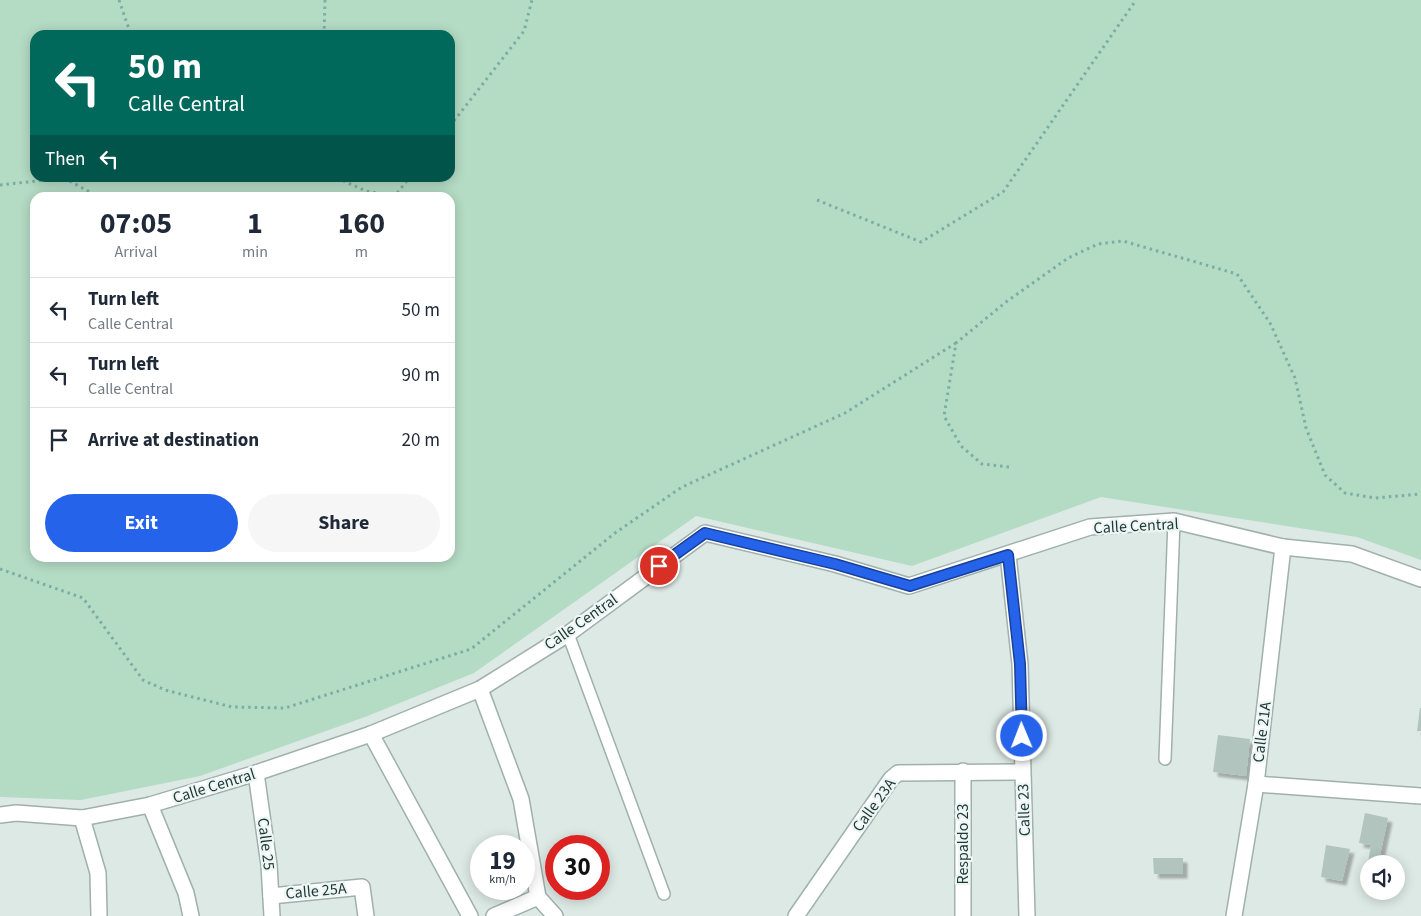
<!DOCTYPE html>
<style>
:root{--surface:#fff;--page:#f6f6f7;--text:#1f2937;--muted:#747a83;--line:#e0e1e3;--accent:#2563eb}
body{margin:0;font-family:"Source Sans 3",sans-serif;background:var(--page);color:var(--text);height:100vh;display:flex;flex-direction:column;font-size:19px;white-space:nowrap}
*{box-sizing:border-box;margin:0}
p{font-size:16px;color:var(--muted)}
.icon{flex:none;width:28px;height:28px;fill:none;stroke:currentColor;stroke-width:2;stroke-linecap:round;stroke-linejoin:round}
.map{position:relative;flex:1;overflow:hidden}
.side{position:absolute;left:30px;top:192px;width:425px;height:370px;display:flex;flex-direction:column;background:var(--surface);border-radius:15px;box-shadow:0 2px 12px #0003}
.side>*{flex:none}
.top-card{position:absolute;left:30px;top:30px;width:425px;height:152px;border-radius:15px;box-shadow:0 2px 12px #0003;background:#00695c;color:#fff;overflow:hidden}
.controls{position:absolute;left:1360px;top:855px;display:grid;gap:10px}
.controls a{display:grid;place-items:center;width:45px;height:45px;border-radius:50%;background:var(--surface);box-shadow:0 2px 12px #0003;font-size:25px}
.speed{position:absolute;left:470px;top:835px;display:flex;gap:10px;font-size:25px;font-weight:700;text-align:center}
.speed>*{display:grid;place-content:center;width:65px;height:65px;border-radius:50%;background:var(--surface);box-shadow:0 2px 12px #0003;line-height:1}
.speed small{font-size:12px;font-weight:400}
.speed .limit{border:8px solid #d22;background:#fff;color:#111}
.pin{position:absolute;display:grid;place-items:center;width:42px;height:42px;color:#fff;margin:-21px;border:2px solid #fff;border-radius:50%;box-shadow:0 1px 5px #0007}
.me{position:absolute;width:55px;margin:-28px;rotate:359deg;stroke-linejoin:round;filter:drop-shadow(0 0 4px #0008)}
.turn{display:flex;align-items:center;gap:18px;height:105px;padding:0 15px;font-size:22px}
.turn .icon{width:65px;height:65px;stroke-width:2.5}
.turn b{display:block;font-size:35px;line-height:42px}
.then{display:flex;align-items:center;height:48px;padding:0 15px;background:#0003;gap:10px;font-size:19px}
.eta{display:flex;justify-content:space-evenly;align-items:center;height:85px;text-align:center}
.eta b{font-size:30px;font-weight:700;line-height:35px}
.primary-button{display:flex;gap:10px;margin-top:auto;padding:10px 15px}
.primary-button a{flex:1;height:58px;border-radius:30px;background:var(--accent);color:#fff;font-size:20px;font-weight:700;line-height:58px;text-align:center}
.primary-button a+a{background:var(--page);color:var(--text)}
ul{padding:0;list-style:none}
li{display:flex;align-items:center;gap:15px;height:65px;padding:0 15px;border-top:1px solid var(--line)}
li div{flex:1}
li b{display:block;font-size:19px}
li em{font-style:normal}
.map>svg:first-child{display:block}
.green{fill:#b4dbc4;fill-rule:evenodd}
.building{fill:#b2c4be;filter:url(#shadow)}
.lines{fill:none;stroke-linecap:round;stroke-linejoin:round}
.lane-casing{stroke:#a0b0ad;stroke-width:14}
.street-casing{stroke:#a0b0ad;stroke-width:18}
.path{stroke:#7cada4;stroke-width:3;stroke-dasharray:2.5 4;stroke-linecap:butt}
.lane{stroke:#fff;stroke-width:11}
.street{stroke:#fff;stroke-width:15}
.route-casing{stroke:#184099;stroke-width:12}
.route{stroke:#2563eb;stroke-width:9}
.labels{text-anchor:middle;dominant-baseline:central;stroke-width:4.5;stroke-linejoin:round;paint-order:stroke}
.street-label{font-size:16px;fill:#1e3835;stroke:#edf6f3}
</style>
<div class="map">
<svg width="1421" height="916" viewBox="0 0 1421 916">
<defs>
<filter id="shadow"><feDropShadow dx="4.5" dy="4.5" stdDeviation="1" flood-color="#0004"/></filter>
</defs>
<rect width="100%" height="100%" fill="#dde9e5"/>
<path class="green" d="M0,0H1421V560L1357,537L1101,497L912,566L696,516L474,673L365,717L200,776L81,800L0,797ZM35,35H450V178H35ZM35,198H450V558H35Z"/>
<g class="building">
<polygon points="1420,708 1421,708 1421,731 1417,731"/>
<polygon points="1218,735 1250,739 1246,776 1213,772"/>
<polygon points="1365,813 1388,818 1378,864 1368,862 1371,845 1359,843"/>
<polygon points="1326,845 1350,849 1342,881 1321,877"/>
<polygon points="1153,858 1183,858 1183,874 1154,874"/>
</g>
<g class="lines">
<g class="lane-casing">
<g id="lane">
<polyline points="568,634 664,894"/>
<polyline points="1165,759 1174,521"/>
</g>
</g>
<g class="street-casing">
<g id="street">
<polyline points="1008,555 1020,664 1027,916"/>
<polyline points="480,689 521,799 538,897 555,916"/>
<polyline points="371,734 470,916"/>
<polyline points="963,771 963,916"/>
<polyline points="256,773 269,865 272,916"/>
<polyline points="1256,784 1421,796"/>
<polyline points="150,805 186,893 191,916"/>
<polyline points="0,815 16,813 82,818 150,805 256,773 371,734 480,689 568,634 705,533 835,564 909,586 1090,527 1174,521 1283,547 1352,554 1421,579"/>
<polyline points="82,818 98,873 99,916"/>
<polyline points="271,896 362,887 366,916"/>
<polyline points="494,916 538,897"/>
<polyline points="796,916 891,779 898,773 1022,772"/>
<polyline points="1234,916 1256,784 1283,547"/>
</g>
</g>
<g class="path">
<polyline points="119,0 131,35"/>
<polyline points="324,35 325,0"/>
<polyline points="450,126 524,31 532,0"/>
<polyline points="64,178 101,198"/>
<polyline points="337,178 366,191 395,196 409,178"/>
<polyline points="0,185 64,178"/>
<polyline points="817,200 921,242 1003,192 1136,0"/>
<polyline points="1009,467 982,464 961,446 944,416 956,343 1006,302 1068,258 1098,244 1123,241 1237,274 1270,323 1295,378 1306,428 1325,475 1345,493 1375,498 1421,494"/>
<polyline points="0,569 83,598 143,680 165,690 232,707 285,708 471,649 615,533 682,487 845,413 956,343"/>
</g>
<use href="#lane" class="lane"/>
<use href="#street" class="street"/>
</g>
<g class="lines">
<g class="route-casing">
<polyline id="route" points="659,566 705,533 835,564 910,586 1008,555 1020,664 1022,736"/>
</g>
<use href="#route" class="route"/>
</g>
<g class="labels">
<g class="street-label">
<text transform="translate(1136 526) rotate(-3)">Calle Central</text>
<text transform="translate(581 622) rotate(-35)">Calle Central</text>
<text transform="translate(1262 732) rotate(-83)">Calle 21A</text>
<text transform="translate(214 786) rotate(-17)">Calle Central</text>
<text transform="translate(874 805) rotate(-54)">Calle 23A</text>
<text transform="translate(1024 810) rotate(-92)">Calle 23</text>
<text transform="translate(266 844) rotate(83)">Calle 25</text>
<text transform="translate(963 844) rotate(-90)">Respaldo 23</text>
<text transform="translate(316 891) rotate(-5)">Calle 25A</text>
</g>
</g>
</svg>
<div class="controls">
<a><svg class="icon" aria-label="sound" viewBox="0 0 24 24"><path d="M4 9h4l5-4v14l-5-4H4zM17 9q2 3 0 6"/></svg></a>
</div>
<div class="speed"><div>19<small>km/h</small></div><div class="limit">30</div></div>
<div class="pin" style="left:659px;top:566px;background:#d93025"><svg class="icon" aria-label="arrive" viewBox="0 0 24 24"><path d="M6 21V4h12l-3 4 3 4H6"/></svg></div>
<svg class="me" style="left:1022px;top:736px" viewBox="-20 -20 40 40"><circle r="17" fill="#2563eb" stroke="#fff" stroke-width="3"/><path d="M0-11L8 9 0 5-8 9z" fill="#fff"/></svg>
<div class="top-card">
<div class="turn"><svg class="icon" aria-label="left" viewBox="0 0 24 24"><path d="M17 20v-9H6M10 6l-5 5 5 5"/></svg><div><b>50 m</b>Calle Central</div></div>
<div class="then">Then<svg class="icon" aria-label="left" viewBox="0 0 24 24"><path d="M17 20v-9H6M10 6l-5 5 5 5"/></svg></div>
</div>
<section class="side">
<div class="eta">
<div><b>07:05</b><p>Arrival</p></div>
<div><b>1</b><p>min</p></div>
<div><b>160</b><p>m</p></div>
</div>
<ul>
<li><svg class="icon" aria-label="left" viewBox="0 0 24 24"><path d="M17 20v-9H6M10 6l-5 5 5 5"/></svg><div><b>Turn left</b><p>Calle Central</p></div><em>50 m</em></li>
<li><svg class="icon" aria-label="left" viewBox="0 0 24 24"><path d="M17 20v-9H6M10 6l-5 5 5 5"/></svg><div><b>Turn left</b><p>Calle Central</p></div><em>90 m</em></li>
<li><svg class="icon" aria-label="arrive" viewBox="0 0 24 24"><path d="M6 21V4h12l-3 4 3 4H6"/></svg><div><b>Arrive at destination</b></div><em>20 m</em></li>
</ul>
<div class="primary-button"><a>Exit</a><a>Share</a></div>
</section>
</div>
